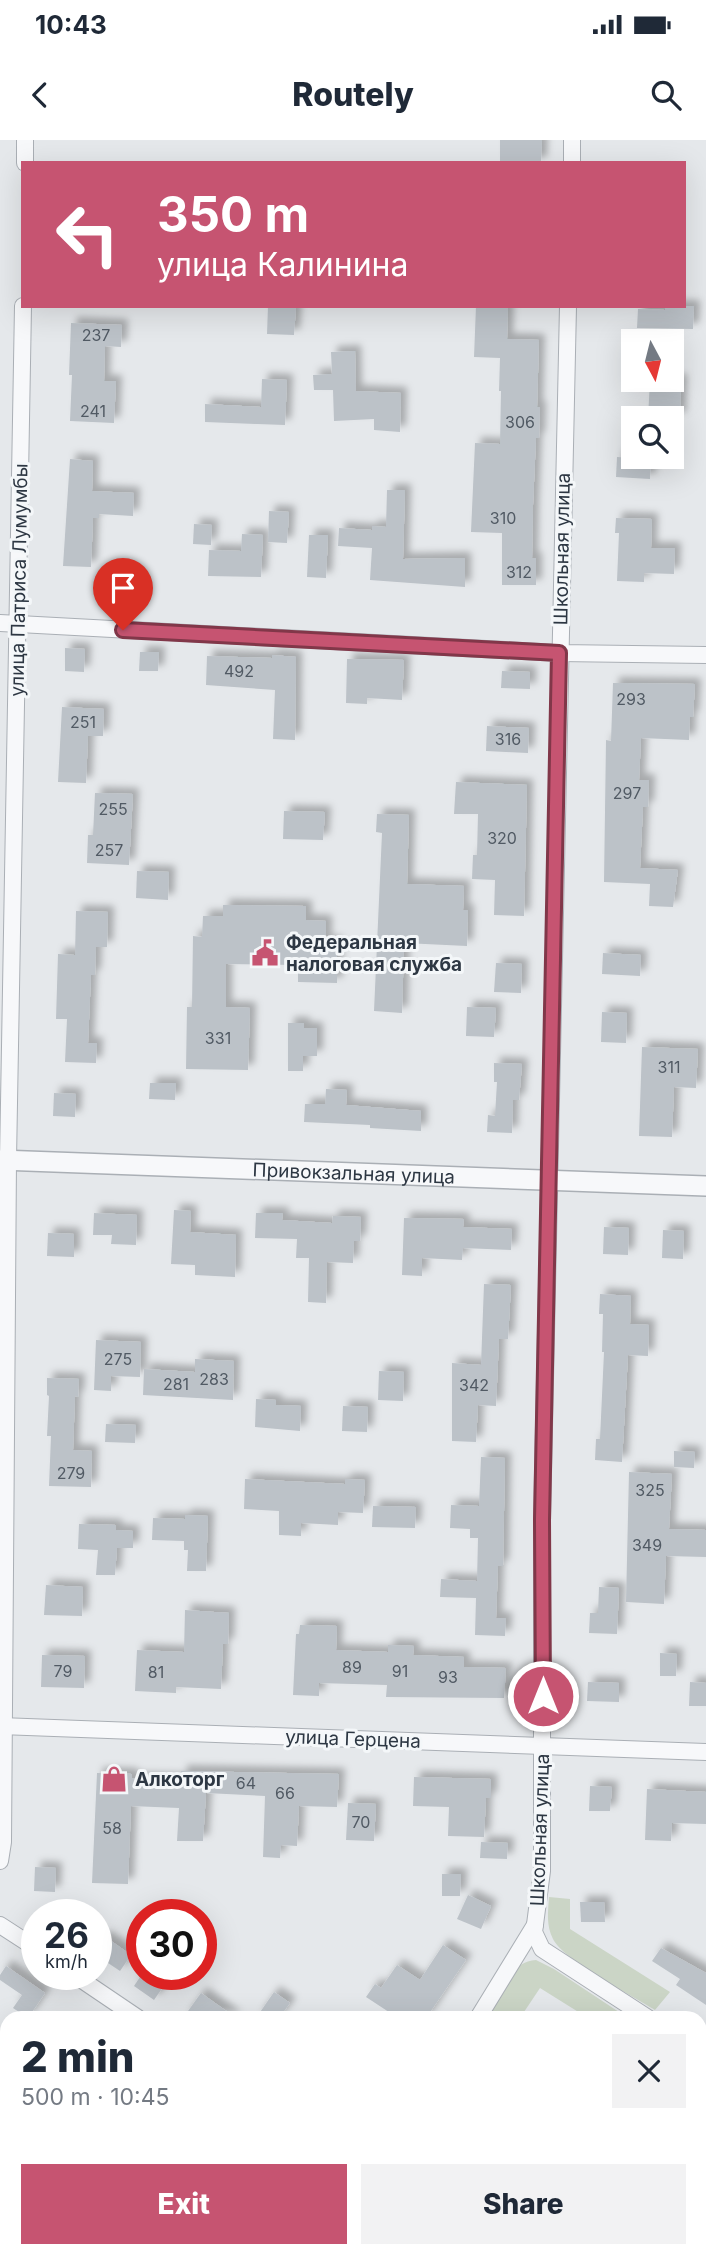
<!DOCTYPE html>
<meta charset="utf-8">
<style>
:root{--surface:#fff;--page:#f2f2f3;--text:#1f2937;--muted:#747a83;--accent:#c65471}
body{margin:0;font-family:Inter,sans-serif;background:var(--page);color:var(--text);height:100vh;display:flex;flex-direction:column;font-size:26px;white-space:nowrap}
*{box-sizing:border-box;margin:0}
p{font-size:23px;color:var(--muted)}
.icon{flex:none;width:38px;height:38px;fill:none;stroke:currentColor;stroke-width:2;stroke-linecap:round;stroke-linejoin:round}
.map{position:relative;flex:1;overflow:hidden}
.panel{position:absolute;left:0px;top:1871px;width:707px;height:247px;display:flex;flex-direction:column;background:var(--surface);border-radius:21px 21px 0 0;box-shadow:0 7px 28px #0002}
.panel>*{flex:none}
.guide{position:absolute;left:21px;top:21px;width:665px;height:147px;border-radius:0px;box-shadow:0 7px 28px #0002;background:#c65471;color:#fff;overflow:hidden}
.needle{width:46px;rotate:173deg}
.tools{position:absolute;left:621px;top:189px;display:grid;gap:14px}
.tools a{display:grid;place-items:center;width:63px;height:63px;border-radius:0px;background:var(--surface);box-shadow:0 7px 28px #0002;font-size:35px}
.speed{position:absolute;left:21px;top:1759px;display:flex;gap:14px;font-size:35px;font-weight:700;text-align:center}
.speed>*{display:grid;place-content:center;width:91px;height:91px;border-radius:50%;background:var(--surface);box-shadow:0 7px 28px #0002;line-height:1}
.speed small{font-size:18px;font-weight:400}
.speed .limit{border:10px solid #d22;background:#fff;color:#111}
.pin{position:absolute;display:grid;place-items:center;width:60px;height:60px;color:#fff;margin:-72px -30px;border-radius:50% 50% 50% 0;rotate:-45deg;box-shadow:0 0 7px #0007}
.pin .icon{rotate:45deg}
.me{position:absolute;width:77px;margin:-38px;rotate:0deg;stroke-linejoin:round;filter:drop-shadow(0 0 5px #0008)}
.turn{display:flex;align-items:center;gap:24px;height:147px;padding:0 21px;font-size:32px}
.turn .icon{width:91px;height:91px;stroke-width:2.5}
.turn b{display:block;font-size:49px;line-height:60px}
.round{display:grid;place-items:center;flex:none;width:74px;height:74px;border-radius:0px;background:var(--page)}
.overview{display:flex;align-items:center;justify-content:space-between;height:119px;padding:0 21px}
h1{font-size:42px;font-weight:800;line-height:52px}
.button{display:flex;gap:14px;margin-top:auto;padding:14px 21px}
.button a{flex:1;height:80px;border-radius:0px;background:var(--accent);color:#fff;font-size:28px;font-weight:800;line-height:80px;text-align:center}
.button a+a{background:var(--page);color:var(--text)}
.status{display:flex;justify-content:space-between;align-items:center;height:49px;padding:0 35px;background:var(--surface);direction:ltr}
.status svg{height:19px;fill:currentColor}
header{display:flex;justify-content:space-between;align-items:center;height:91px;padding:0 21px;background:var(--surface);font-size:32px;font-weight:800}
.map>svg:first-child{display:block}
.green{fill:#cbd5c6}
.building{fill:#bcc2c8;filter:url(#shadow)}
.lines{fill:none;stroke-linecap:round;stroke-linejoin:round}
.minor-casing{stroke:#aaafb5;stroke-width:18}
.tertiary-casing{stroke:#aaafb5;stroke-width:22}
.minor{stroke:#f7f8fa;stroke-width:16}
.tertiary{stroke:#f7f8fa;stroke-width:19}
.route-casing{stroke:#813749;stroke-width:18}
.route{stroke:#c65471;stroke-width:12}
.labels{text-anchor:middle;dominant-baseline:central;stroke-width:6;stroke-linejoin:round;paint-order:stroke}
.number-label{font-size:16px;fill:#515a64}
.street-label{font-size:19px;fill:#2d3743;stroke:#f4f7f9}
.poi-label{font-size:19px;font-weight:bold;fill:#2d3743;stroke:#f4f7f9;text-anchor:start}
</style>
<div class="status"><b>10:43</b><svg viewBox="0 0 49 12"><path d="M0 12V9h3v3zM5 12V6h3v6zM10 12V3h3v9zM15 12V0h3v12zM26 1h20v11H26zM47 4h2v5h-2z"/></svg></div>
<header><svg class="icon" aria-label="back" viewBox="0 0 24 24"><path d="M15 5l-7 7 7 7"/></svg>Routely<svg class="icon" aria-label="search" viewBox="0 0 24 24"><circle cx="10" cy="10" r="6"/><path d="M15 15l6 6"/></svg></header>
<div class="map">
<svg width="706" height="2117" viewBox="0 0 706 2117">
<defs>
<filter id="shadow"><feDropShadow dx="6" dy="-6" stdDeviation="3.5" flood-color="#0004"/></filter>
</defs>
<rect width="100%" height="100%" fill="#e5e8eb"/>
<g class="green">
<path d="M549,1757L570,1759V1789L670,1852L655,1870C633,1856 563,1820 553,1799C546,1785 548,1772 549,1757Z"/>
<path d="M536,1820L554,1829L628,1878H588L540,1848L520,1878H483C496,1857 510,1821 536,1820Z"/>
</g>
<g class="building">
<polygon points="500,0 542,0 541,23 500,23"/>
<polygon points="268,166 296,166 294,195 267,194"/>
<polygon points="476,166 508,166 507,199 539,200 537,267 540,267 539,298 536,298 533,365 532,418 536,418 536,445 502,445 502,393 471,392 475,303 500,304 501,251 499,251 500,218 474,217"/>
<polygon points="665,166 694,166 693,189 637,188 638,169 665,170"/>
<polygon points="71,183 122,185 121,207 105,206 104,241 116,241 114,283 70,281 72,235 69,235"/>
<polygon points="355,211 356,251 401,253 400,292 374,290 374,279 334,281 333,250 314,250 313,235 332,234 331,212"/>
<polygon points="262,239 287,240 285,285 205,282 205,264 261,267"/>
<polygon points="650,240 681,240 680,278 648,278"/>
<polygon points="617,317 651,319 650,339 616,337"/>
<polygon points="70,319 93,321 92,351 134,353 133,376 99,374 99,378 93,378 91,427 63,426"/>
<polygon points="387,350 405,350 403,419 465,418 465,447 370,440 372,408 338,406 339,388 372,390 372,386 386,387"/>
<polygon points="269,371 289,372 287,403 268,402"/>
<polygon points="616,378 652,379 651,408 675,408 674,434 644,433 644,442 617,441 619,393 615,393"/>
<polygon points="194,384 212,385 211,405 193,404"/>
<polygon points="242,394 263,395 261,437 208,436 209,410 241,411"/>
<polygon points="309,395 328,395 326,438 307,437"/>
<polygon points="65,508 85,509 84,532 65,531"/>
<polygon points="140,512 159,512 158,531 139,531"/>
<polygon points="272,515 296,517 295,600 273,599 275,550 206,545 207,516 272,518"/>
<polygon points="347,519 404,520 402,560 367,558 367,564 346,563"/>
<polygon points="502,531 530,532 530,549 501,548"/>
<polygon points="613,543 695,544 693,577 690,577 689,600 641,598 639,640 649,640 648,667 643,667 640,728 678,730 673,767 649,766 650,744 604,742 606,600 611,601"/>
<polygon points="62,567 104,569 103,596 88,596 86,643 58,642"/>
<polygon points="487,586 529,588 528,613 486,611"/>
<polygon points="456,642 527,645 524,776 494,775 495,740 472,739 473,715 477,715 478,674 454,674"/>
<polygon points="95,653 133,654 129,725 87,723 88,695 93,695"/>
<polygon points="284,671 325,672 323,700 283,699"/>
<polygon points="377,674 409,675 407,744 464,746 463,770 468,770 467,806 404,803 402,873 374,871 382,693 376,692"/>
<polygon points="137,731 169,732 168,760 136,758"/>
<polygon points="223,765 306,766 306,780 326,781 326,802 337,802 337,843 298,842 298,825 226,824 226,867 250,868 248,930 186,929 187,867 192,867 193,796 202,797 203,776 223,776"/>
<polygon points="76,771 108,772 107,807 96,807 95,835 91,835 88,903 97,903 96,923 65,922 67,879 56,879 58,814 75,815"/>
<polygon points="603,813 641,815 640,836 602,834"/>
<polygon points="496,823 522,824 521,853 494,852"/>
<polygon points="467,867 496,868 494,897 466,896"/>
<polygon points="602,872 627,873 626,903 601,902"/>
<polygon points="288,883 304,883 304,888 317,888 317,916 303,916 303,931 288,931"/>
<polygon points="642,907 698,909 696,948 674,947 672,997 639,996"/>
<polygon points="494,923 522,924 519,960 513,960 512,993 487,992 488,975 495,976 497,942 494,942"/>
<polygon points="150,943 176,943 175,960 149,959"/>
<polygon points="326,949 347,950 346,965 421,971 421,991 370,988 370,985 304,982 305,964 325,964"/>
<polygon points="54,953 76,954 75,977 53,976"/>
<polygon points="174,1070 191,1071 190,1092 236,1095 235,1137 195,1135 195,1125 171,1124"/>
<polygon points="94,1073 137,1075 136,1105 111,1104 112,1095 93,1095"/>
<polygon points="256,1073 283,1073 282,1080 332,1083 333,1076 361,1077 360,1101 354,1101 353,1123 327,1122 326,1163 308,1162 309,1118 296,1118 297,1099 255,1098"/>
<polygon points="404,1078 464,1079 463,1087 512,1089 511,1110 463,1108 462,1120 422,1118 422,1136 402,1135"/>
<polygon points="604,1087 629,1088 628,1115 603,1114"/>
<polygon points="663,1090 684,1091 683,1119 662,1118"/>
<polygon points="48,1093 74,1094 74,1117 47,1116"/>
<polygon points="484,1144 511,1145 508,1199 499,1199 496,1266 478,1265 476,1302 452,1301 452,1223 481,1225"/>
<polygon points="600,1154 631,1156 630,1184 649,1185 648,1216 628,1215 622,1322 595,1320 596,1299 600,1299 604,1212 602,1212 603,1174 599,1174"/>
<polygon points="96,1200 141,1202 140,1237 111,1236 111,1251 94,1250"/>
<polygon points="195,1219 234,1221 233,1260 143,1255 144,1229 195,1232"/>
<polygon points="379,1231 404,1232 403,1261 378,1260"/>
<polygon points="47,1238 79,1239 78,1257 75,1256 73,1310 92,1311 91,1347 49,1346 51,1296 47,1296 49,1256 47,1255"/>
<polygon points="256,1259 276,1260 276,1265 301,1266 300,1291 255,1287"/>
<polygon points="343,1266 368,1267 367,1292 342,1291"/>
<polygon points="106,1284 136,1285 135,1303 105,1302"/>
<polygon points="674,1311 695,1312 694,1328 674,1327"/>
<polygon points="481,1317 505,1318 503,1426 498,1426 496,1478 506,1478 505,1496 475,1495 476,1458 440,1457 441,1439 477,1441 478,1398 470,1398 470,1389 450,1388 451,1365 479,1366"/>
<polygon points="629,1332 672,1334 669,1389 706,1390 706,1417 666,1416 664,1464 626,1462"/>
<polygon points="245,1339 345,1344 345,1339 365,1340 363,1373 338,1372 338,1385 301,1383 301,1396 279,1395 279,1371 244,1369"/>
<polygon points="373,1366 416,1367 415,1388 372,1387"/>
<polygon points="185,1375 208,1376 206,1431 187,1431 188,1410 184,1410 184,1401 152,1400 153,1378 185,1379"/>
<polygon points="79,1384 116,1385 116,1390 133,1391 133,1408 117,1408 115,1435 96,1435 98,1410 78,1409"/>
<polygon points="46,1445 83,1447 82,1476 44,1475"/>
<polygon points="599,1447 619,1448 617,1494 589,1493 590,1473 598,1473"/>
<polygon points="185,1470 229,1473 228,1504 223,1504 221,1549 176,1547 176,1553 135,1551 137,1510 184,1512"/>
<polygon points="300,1485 337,1486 336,1510 388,1512 388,1505 414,1506 413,1515 464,1517 464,1527 506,1528 504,1558 386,1557 387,1545 319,1543 319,1556 293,1555 296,1494 299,1494"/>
<polygon points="660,1513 677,1514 676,1536 660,1536"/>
<polygon points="42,1515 85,1516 84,1548 41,1547"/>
<polygon points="588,1542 619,1543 619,1562 587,1561"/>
<polygon points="690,1542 706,1543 706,1566 689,1566"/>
<polygon points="181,1631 339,1634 337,1667 299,1666 297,1706 281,1705 280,1718 263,1717 265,1656 206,1653 203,1701 177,1701 179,1668 131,1666 128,1744 92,1743 97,1633 132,1634 132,1638 181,1639"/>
<polygon points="414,1637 491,1639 491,1658 486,1658 484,1697 448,1696 449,1667 413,1666"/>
<polygon points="590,1646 612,1647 610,1671 589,1671"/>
<polygon points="647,1649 706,1652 706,1684 672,1683 671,1701 645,1700"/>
<polygon points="348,1663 376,1664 374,1701 346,1700"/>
<polygon points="481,1702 508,1703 507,1719 480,1718"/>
<polygon points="35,1727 56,1728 55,1752 34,1751"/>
<polygon points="442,1734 461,1734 460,1756 442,1756"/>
<polygon points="468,1755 491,1766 481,1789 457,1779"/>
<polygon points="580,1762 604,1762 605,1782 581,1782"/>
<polygon points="104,1796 131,1815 120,1831 96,1815 96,1806"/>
<polygon points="443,1805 466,1820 426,1878 398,1878 366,1857 375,1844 381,1848 397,1825 420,1840"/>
<polygon points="661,1808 706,1833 706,1865 676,1845 680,1839 652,1821"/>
<polygon points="6,1826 45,1853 28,1878 13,1868 22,1855 0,1840 0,1835"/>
<polygon points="142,1834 172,1834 154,1860 134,1846"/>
<polygon points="274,1852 290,1863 279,1878 256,1878"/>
<polygon points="201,1853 236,1878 183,1878"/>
</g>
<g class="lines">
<g class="minor-casing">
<g id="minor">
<polyline points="25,23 25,0"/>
<polyline points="572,23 572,0"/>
<polyline points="568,166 542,1380 542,1731 534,1792 542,1809 648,1878"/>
<polyline points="0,483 559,513 706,515"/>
<polyline points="0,1586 706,1612"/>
<polyline points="0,1721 3,1702 8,1020 23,166"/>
<polyline points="0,1785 37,1809"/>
<polyline points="73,1834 138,1878"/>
<polyline points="478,1878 535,1785"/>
<polyline points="700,1911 706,1915"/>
<polyline points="0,2099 7,2103"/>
<polyline points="18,2110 29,2117"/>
<polyline points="494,2110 505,2117"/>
<polyline points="321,2117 325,2110"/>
</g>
</g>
<g class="tertiary-casing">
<g id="tertiary">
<path id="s1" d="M0,1020L706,1046"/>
</g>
</g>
<use href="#minor" class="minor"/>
<use href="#tertiary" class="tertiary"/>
</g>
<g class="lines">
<g class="route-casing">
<polyline id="route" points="123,490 559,513 542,1380 543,1556"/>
</g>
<use href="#route" class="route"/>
</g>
<defs>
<g id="civic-bare" transform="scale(2.1)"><path d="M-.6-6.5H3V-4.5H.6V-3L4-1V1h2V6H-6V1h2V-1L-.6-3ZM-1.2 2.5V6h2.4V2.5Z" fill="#c65471" stroke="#f4f7f9" stroke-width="2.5" paint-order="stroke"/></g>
<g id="shop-bare" transform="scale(2.1)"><path d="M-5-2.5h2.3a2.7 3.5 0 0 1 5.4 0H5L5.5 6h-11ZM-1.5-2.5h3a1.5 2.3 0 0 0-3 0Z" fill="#c65471" stroke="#f4f7f9" stroke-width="2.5" paint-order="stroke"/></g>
</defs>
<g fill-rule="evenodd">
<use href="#civic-bare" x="265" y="813"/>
<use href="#shop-bare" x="114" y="1639"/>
</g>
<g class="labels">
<g class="number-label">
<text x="96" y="195">237</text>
<text x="93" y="271">241</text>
<text x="520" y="282">306</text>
<text x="503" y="378">310</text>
<text x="519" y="432">312</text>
<text x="239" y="531">492</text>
<text x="631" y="559">293</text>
<text x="83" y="582">251</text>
<text x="508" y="599">316</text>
<text x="627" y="653">297</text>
<text x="113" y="669">255</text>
<text x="502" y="698">320</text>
<text x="109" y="710">257</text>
<text x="218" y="898">331</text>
<text x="669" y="927">311</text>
<text x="118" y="1219">275</text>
<text x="214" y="1239">283</text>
<text x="176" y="1244">281</text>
<text x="474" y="1245">342</text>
<text x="71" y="1333">279</text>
<text x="650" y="1350">325</text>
<text x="647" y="1405">349</text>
<text x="352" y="1527">89</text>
<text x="63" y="1531">79</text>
<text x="400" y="1531">91</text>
<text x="156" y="1532">81</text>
<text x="448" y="1537">93</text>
<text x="246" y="1643">64</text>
<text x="285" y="1653">66</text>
<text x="361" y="1682">70</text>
<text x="112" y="1688">58</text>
</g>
<g class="street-label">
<text transform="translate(562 409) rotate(-89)">Школьная улица</text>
<text transform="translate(19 440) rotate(-89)">улица Патриса Лумумбы</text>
<text stroke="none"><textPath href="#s1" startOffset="354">Привокзальная улица</textPath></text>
<text transform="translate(353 1599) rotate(2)">улица Герцена</text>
<text transform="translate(540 1690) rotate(-88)">Школьная улица</text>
</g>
<g class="poi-label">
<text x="286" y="802">Федеральная<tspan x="286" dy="22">налоговая служба</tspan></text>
<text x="135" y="1639">Алкоторг</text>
</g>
</g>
</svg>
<div class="tools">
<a><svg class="needle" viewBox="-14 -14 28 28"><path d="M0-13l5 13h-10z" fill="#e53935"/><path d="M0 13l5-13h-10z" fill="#747a83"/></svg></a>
<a><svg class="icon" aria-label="search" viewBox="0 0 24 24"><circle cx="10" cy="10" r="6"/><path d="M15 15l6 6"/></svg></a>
</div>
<div class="speed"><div>26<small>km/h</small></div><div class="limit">30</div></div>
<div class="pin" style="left:123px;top:490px;background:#d93025"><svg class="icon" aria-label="arrive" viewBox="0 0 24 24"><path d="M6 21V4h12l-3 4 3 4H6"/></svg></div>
<svg class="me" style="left:543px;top:1556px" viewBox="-20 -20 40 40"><circle r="17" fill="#c65471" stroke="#fff" stroke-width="3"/><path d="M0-11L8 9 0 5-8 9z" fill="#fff"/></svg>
<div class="guide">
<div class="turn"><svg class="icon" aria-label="left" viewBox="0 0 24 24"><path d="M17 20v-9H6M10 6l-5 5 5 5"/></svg><div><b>350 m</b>улица Калинина</div></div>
</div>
<section class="panel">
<div class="overview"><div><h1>2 min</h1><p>500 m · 10:45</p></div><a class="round"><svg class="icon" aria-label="close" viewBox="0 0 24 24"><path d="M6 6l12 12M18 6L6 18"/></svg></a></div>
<div class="button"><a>Exit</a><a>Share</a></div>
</section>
</div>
